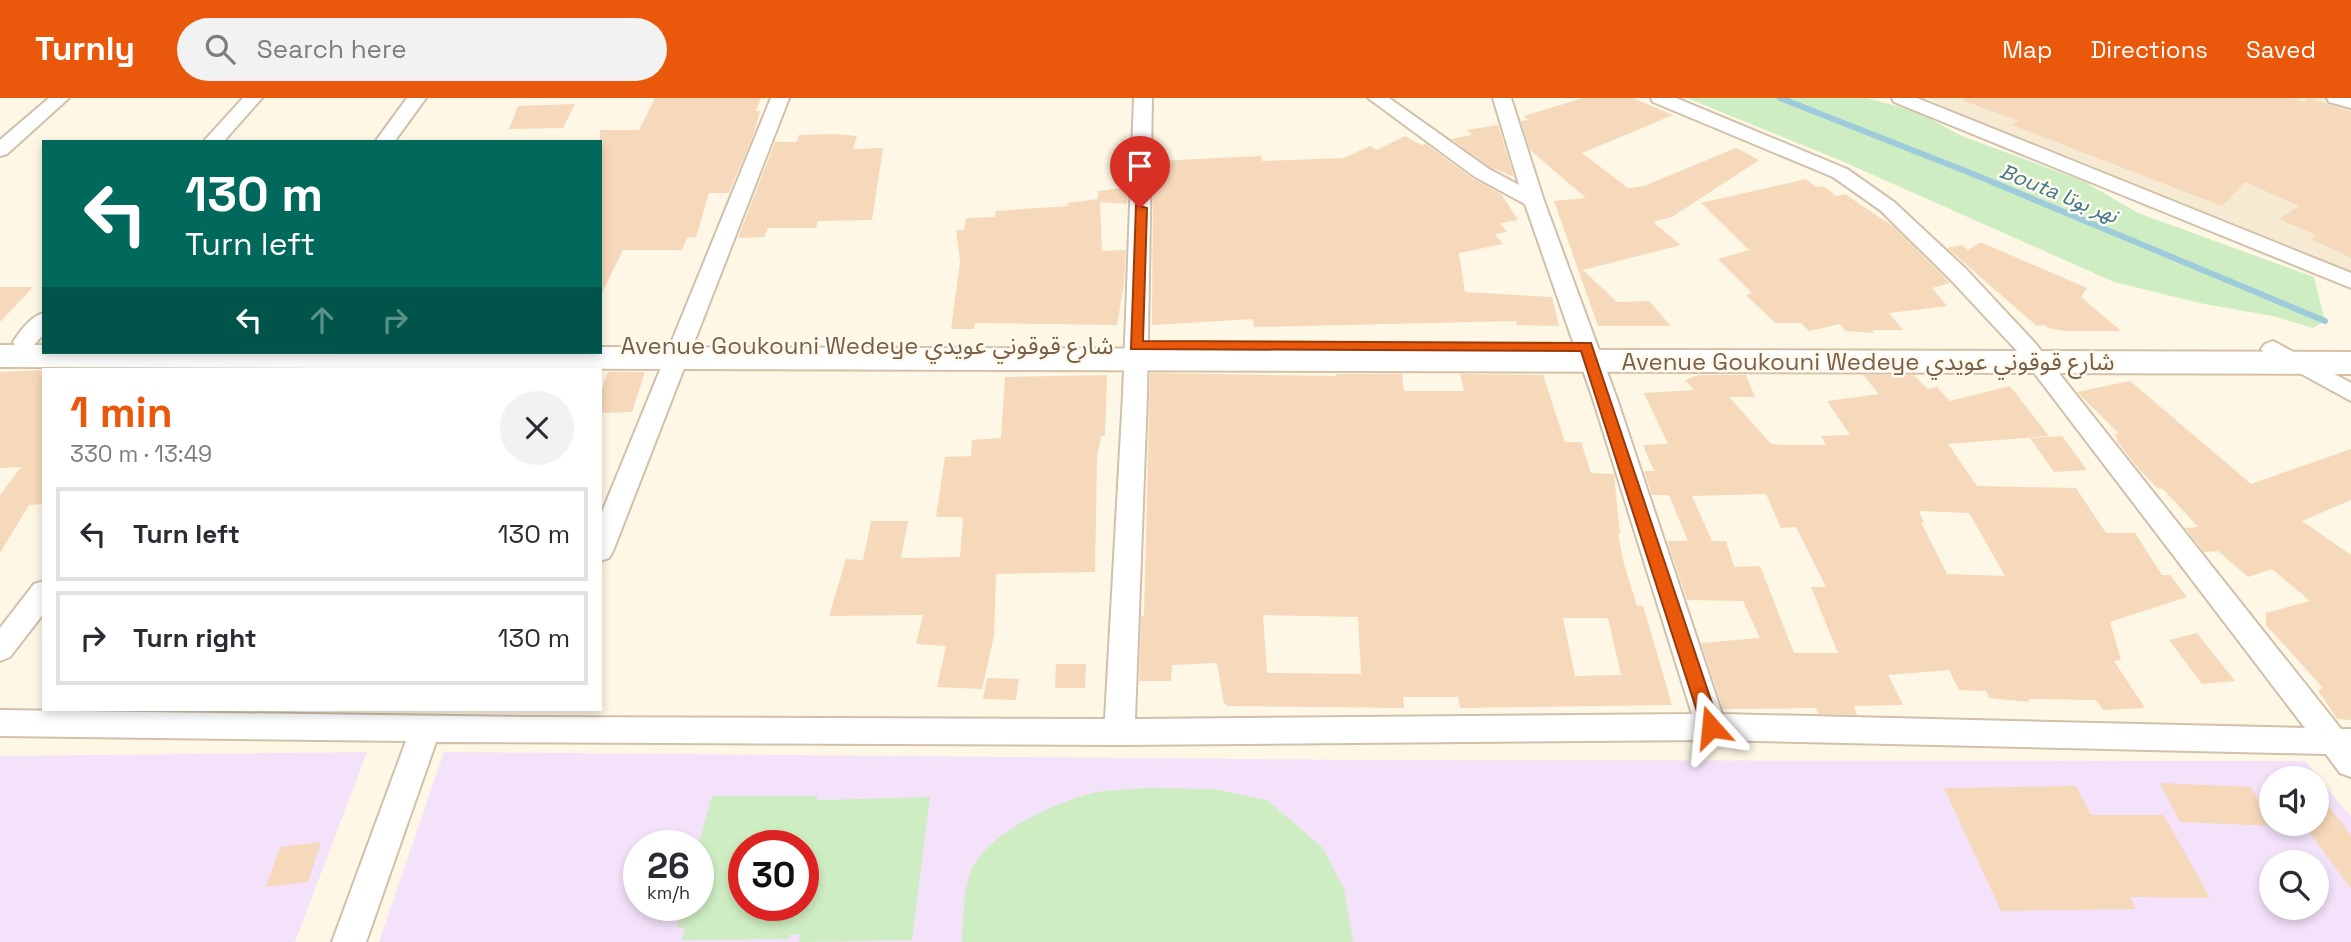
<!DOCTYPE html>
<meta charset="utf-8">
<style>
:root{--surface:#fff;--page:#f2f2f3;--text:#2b2b33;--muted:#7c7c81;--line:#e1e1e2;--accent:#ea580c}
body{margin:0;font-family:"Space Grotesk","Noto Sans Arabic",sans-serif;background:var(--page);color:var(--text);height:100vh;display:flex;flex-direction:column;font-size:26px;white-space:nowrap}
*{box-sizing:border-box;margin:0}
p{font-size:23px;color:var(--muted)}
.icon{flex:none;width:38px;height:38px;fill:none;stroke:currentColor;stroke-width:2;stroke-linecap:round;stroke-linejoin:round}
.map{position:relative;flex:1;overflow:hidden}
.details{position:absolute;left:42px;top:270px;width:560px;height:343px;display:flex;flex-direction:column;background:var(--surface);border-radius:0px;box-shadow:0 4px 10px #0003}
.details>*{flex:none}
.banner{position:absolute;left:42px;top:42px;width:560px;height:214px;border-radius:0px;box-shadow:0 4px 10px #0003;background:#00695c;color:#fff;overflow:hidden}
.fabs{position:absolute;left:2259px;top:668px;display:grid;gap:14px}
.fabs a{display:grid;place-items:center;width:70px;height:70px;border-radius:50%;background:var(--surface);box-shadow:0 4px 10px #0003;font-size:35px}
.speed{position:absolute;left:623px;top:732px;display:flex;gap:14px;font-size:35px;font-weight:700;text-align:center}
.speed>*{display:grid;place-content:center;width:91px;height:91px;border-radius:50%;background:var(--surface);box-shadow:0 4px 10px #0003;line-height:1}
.speed small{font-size:18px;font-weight:400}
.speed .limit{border:10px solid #d22;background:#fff;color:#111}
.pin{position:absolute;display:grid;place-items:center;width:60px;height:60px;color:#fff;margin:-72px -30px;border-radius:50% 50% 50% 0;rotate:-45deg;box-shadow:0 0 7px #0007}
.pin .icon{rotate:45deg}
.me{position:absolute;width:77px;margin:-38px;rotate:342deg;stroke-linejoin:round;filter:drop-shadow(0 0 5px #0008)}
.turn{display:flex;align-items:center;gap:24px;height:147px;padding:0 28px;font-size:32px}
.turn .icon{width:91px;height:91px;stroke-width:2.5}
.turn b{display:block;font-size:49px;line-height:60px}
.lanes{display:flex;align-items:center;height:66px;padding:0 28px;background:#0003;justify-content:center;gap:35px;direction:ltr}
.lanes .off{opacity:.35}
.round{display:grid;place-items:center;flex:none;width:74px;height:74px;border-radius:37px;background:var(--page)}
.headline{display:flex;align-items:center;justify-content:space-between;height:119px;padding:0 28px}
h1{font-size:42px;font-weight:700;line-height:52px;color:var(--accent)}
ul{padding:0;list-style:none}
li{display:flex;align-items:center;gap:21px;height:94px;margin:0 14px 10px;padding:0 14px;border:4px solid var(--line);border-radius:0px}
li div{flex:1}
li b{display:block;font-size:26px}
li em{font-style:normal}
header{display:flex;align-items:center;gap:42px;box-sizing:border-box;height:98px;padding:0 35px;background:var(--accent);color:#fff}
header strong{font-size:33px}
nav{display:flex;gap:38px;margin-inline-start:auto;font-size:24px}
.search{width:490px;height:63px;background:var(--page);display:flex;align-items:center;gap:18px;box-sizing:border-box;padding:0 24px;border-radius:38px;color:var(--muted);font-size:26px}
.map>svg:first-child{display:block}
.residential{fill:#f6ead3}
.education{fill:#f4e2fa;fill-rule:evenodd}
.green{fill:#cfedc2;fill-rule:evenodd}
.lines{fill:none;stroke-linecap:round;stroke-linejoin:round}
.stream{stroke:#9dcbdc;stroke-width:6}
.building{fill:#f6d9bb;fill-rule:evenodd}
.street-casing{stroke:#d1c0aa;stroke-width:4}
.secondary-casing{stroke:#d4c1a7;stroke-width:4}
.street{fill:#fff;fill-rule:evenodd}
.secondary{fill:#fff;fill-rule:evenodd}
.route{fill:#ea580c;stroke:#983908;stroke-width:2}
.labels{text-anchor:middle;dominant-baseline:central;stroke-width:5;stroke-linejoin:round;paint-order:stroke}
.far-water-label{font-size:21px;font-style:italic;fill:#3f798f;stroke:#fffaed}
.street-label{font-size:24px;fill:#795f48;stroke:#fffaed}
</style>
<header>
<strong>Turnly</strong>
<div class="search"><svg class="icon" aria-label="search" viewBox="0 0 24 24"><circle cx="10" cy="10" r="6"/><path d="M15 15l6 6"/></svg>Search here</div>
<nav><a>Map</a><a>Directions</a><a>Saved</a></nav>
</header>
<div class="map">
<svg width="2351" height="844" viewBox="0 0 2351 844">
<rect width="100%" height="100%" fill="#fef7e5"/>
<polygon class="residential" points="1927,0 2351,0 2351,174 2013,42"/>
<g class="education">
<polygon points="367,654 295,844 0,844 0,658"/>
<path d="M444,654L1362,662L2305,663L2351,719V844H379ZM2272,681H2317V726H2272ZM639,747H698V807H639ZM744,747H803V807H744ZM2272,765H2317V810H2272Z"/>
</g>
<g class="green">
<polygon points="1687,0 1868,0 1917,14 1962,38 2083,83 2138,115 2314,179 2325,223 2313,230 2273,218 2204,206 2114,184 1844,64"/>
<path d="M1147,690L1214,691L1267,702L1323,750L1344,791L1353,844H962C963,821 963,791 972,770C989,734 1057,704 1093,695C1110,691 1130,692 1147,690Z"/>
<path d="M712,698H817V702H825L930,699L912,842L799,844L800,837L790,836L789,841L682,842L685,830L677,829L683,807H698V748ZM744,747H803V807H744Z"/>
</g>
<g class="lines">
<polyline class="stream" points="1780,0 1973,76 2325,223"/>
</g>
<g class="building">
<polygon points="655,0 761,0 756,13 760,13 754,35 729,95 709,95 696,139 687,140 682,152 623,152 600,199 600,32 639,32"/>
<polygon points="1583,0 1633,0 1673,17 1582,55 1628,90 1644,88 1736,50 1759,62 1672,119 1653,124 1681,147 1583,172 1617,204 1649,203 1671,228 1598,228 1554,103 1586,100 1530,52 1521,23 1528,22 1524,18"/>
<polygon points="1965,0 2290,0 2305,4 2308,0 2351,14 2351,160 2311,141 2316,137 2279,121 2299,108 2245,84 2222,108 2012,27 2019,23 1964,3"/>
<polygon points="575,6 563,30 509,31 518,8"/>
<polygon points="1498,27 1514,79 1490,69 1451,41 1472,37 1467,32"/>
<polygon points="835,36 857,38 853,51 883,50 872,122 818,123 816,130 768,130 764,139 738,140 775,44 797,44 799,37"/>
<polygon points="1405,38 1421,47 1426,46 1473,81 1501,96 1518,122 1500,125 1507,134 1495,136 1503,146 1459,155 1465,194 1552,199 1559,228 1517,227 1516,223 1254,229 1253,221 1152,227 1153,86 1159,85 1157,63 1261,58 1262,63 1344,60 1370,48 1377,52"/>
<polygon points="1806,81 1816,89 1823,88 1836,98 1845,96 1894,129 1950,185 1932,190 1947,208 1889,215 1903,232 1872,232 1875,235 1845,233 1840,226 1809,233 1801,225 1775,225 1746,197 1752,195 1718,161 1749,152 1701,105"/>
<polygon points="1128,89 1127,106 1100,104 1102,153 1126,152 1124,186 1117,227 975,225 974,231 951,231 960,164 956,132 964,132 966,120 995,119 996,113 1068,108 1067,105 1098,101 1098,93"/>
<polygon points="1980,144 2087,190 2081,199 2121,233 2065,233 2048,230 2045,227 2037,228 1947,150 1962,147 1968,152"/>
<polygon points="0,189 33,189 0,224"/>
<polygon points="44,272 44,406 29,407 0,455 0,397 21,369 0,370 0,274"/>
<polygon points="608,274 645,274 632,314 600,315 600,297"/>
<path d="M1150,275L1337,278L1336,276H1402L1404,293H1464L1460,276L1543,277L1565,344H1581L1591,375L1614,376L1620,436H1618L1624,466L1637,508H1643L1672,607L1460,610L1458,599H1403L1404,610L1228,608L1224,605L1217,565L1172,567L1171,583H1139L1141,518H1144ZM1263,517L1358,519L1361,576L1267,575ZM1563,520H1608L1621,577L1575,578Z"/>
<polygon points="1107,277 1105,338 1101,338 1097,359 1095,474 996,476 994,538 982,591 937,589 946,548 916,546 923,517 829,518 846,461 863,462 871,423 908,423 901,460 960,459 963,419 936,419 945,359 971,358 972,342 1001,340 1005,279"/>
<path d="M1698,277H1746L1755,299H1729L1771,346L1783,347H1826L1821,338L1850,337L1827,303L1879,296L1863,277H1914L1927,291L1937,289L1950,303L2010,288L2049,338L1948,346L1977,388L2076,390L2106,435H2135L2162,477H2170L2187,499L2110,524L2121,562L2114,563L2145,610L2103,612L2096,602L2028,601L2029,604L1989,600L1986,593L1959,592L1949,572L1888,577L1903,607L1854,608L1857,617L1818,616L1816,610L1723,611L1701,545L1760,540L1743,503L1687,502L1667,443H1688L1669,397H1652L1644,373H1654L1643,347L1668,346L1644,295L1694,292L1685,282ZM1766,396L1781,430L1796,429L1826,489H1811L1838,555H1794L1760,468L1734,469L1726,443H1712L1692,398ZM1919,413L1969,415L2005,478L1947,476L1921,424L1924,425Z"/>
<polygon points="2130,283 2251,386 2351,351 2351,402 2302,423 2351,457 2351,622 2337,621 2318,592 2323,590 2266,527 2266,515 2310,503 2272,471 2248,479 2218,453 2204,454 2185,430 2198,429 2163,391 2157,390 2136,368 2116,342 2118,342 2114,336 2119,336 2077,294"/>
<polygon points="2062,338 2087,372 2054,374 2030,340"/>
<polygon points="2197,535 2235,583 2202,586 2169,542"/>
<polygon points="1056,566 1086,566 1085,590 1055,590"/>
<polygon points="987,580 1019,581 1016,602 983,601"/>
<polygon points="2160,685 2251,689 2273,728 2180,724"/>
<polygon points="2076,688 2091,717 2164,717 2210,800 2130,799 2136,811 2001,813 1944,690"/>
<polygon points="2317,693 2351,737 2351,791 2303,726 2317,726"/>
<polygon points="321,744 308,784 266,789 280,749"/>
</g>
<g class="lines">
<g class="street-casing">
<g id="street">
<polygon points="49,0 69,0 7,56 0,58 0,42"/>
<polygon points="243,0 262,0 223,44 203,44"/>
<polygon points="407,0 426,0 394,44 375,44"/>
<polygon points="771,0 789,0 613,453 609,460 600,463 600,419"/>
<polygon points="1134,0 1152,0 1147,297 1135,621 1692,616 1593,301 1525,106 1475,79 1368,0 1389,0 1489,71 1519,87 1493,0 1511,0 1544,103 1617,301 1722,616 2305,630 2019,255 1950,181 1880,112 1833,79 1653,4 1651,0 1676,0 1847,71 1894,104 1966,171 2035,245 2341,631 2351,631 2351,679 2340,675 2326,656 1711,642 1119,647 436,644 366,844 332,844 406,643 0,638 0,612 529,619 1105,621 1123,297"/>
<polygon points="1892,0 1917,0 2351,175 2351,190 1894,4"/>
<polygon points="2327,0 2351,0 2351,10 2329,4"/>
<path d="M44,215V236L32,249H16L13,244C20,233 31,218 44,215Z"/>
<polygon points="2273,243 2351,285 2351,303 2265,256 2261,251 2265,246"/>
<polygon points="44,483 44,515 10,559 0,563 0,530 34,486"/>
</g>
</g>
<g class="secondary-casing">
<polygon id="secondary" points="0,247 44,247 44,254 600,254 600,249 2351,254 2351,276 0,269"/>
</g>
<use href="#street" class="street"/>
<use href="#secondary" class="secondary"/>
</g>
<polygon class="route" points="1136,107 1147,110 1143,243 1591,245 1720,629 1718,634 1711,637 1702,629 1581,253 1131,251"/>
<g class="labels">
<g class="far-water-label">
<text transform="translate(2059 95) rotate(22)">Bouta نهر بوتا</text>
</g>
<g class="street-label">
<text x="867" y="247">Avenue Goukouni Wedeye شارع قوقوني عويدي</text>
<text x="1868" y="263">Avenue Goukouni Wedeye شارع قوقوني عويدي</text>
</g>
</g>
</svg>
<div class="fabs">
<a><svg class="icon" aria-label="sound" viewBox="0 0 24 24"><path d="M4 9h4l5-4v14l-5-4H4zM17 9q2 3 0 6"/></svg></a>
<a><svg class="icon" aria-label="search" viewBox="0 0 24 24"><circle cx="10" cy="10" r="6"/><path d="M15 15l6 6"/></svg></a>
</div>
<div class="speed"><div>26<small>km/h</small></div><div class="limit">30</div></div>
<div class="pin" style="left:1140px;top:110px;background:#d93025"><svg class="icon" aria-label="arrive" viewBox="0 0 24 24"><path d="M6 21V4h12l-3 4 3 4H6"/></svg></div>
<svg class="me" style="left:1711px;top:629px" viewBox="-20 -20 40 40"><path d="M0-17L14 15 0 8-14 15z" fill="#ea580c" stroke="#fff" stroke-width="4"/></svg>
<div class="banner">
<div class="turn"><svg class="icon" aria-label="left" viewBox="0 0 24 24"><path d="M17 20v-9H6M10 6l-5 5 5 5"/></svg><div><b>130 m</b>Turn left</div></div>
<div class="lanes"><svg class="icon" aria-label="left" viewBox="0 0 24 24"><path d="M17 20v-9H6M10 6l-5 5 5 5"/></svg><svg class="icon off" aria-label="ahead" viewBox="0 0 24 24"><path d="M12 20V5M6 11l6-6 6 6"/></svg><svg class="icon off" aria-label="right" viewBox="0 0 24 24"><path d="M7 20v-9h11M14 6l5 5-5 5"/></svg></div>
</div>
<section class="details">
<div class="headline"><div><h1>1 min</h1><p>330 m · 13:49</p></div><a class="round"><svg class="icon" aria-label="close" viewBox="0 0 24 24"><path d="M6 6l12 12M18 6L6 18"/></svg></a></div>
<ul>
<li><svg class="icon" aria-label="left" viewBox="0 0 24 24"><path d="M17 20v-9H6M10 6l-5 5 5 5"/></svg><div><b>Turn left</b></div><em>130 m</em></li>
<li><svg class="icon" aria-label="right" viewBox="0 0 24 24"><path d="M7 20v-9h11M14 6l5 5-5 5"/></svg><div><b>Turn right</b></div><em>130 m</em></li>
</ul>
</section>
</div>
